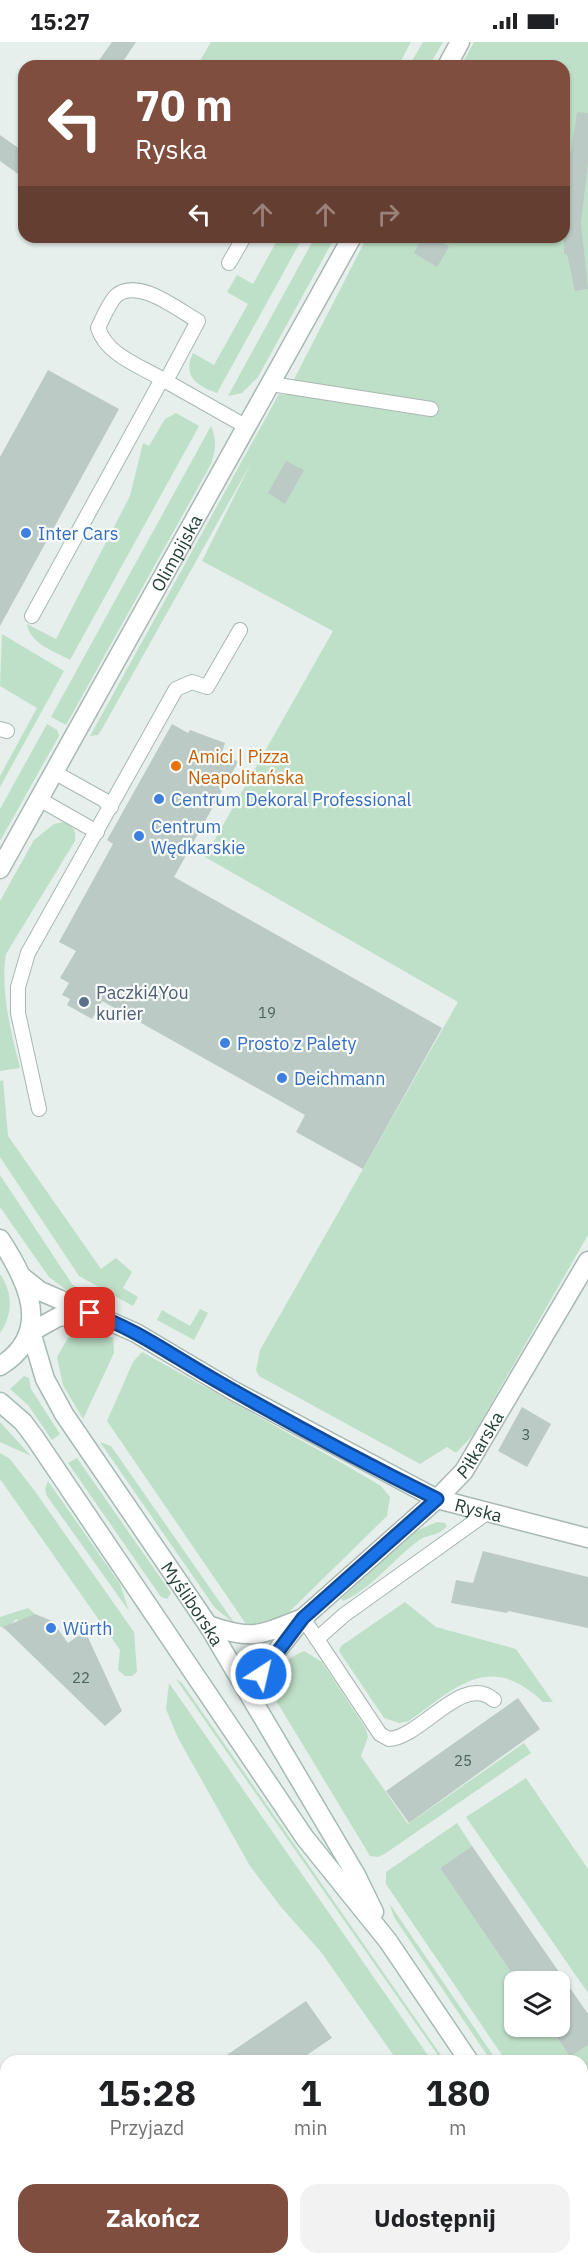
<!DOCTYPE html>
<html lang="pl">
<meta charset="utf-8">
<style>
:root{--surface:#fff;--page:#f2f2f2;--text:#202124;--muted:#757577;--accent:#7f4e3f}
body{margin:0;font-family:"IBM Plex Sans",sans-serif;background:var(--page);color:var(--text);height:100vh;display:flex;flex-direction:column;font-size:22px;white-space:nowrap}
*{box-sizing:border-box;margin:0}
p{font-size:20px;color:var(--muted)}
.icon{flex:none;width:33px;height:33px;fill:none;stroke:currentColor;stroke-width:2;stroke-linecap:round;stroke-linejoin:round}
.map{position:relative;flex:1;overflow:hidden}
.details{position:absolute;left:0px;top:2013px;width:588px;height:210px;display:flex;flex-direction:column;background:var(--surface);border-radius:18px 18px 0 0;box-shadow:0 2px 4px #0004}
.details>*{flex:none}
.hud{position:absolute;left:18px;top:18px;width:552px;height:183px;border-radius:18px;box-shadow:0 2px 4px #0004;background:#7f4e3f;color:#fff;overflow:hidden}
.tools{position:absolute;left:504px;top:1929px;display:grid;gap:12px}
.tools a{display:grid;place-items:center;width:66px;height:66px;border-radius:12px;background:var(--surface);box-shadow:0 2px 4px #0004;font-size:30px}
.pin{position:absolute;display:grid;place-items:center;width:51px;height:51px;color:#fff;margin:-26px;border-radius:12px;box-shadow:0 3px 9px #0006}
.me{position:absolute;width:66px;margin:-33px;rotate:35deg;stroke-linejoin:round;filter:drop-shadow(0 0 4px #0008)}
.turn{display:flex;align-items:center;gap:21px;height:126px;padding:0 18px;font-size:27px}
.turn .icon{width:78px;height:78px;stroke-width:2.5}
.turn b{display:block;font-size:42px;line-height:51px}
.lanes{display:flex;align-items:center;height:57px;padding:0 18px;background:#0003;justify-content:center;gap:30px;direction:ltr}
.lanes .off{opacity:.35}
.eta{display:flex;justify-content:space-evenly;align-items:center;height:102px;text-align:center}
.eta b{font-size:36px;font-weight:700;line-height:42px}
.action{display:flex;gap:12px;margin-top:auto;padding:12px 18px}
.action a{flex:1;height:69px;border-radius:18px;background:var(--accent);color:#fff;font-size:24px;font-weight:700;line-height:69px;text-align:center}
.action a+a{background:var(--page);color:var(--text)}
.status{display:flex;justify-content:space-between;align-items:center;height:42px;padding:0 30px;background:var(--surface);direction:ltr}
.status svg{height:16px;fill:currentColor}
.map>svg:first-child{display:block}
.green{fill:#bfe0c8}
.building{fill:#bbcac4}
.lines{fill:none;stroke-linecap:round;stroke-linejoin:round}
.service-casing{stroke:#a8b8b2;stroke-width:16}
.minor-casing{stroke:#a8b8b2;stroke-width:21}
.tertiary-casing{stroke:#a8b8b2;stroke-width:21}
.secondary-casing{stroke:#a4bbb3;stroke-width:21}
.service{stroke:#fff;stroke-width:14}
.minor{stroke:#fff;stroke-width:18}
.tertiary{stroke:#fff;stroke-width:18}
.secondary{stroke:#fff;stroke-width:18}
.route-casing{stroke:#114b97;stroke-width:15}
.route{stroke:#1a73e8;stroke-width:10}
.shop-dot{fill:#3f7fe0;stroke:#f7fbf9;stroke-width:2}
.food-dot{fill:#e8710a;stroke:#f7fbf9;stroke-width:2}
.service-dot{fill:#5c6f8a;stroke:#f7fbf9;stroke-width:2}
.labels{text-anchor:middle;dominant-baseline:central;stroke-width:4.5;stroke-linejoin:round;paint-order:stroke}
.number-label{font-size:15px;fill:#4a645c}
.shop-label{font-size:18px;fill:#366cbe;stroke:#f7fbf9;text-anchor:start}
.street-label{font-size:18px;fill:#24423a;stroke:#f7fbf9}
.food-label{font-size:18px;fill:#c56008;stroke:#f7fbf9;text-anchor:start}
.service-label{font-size:18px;fill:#4e5e75;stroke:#f7fbf9;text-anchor:start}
</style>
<div class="status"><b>15:27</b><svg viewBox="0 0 49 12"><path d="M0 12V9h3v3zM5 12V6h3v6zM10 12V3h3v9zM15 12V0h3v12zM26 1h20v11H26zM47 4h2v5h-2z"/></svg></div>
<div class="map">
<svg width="588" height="2223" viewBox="0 0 588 2223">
<rect width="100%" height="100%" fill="#e6efeb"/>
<g class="green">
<polygon points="211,0 411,0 398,24 197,24"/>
<polygon points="423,0 443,0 429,24 409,24"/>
<polygon points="474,0 588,0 588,1193 473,1393 456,1411 447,1405 420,1422 259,1334 256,1328 260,1308 458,960 205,815 333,589 202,519 251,421 102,687 98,693 90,694 279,352 286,353 367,195 564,195 564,24 461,24"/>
<path d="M279,195H303L217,351C197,344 182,334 193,311L214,323L248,262L227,250L237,233L253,242Z"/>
<polygon points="315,195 335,195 258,335 242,351 228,354"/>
<path d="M176,371L199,384L70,618C54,609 30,602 27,582L56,597L130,454L143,401L149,404L165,377Z"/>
<path d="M211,384C217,398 216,407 211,422L66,683L51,675Z"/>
<polygon points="2,592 64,629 0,745 0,734 37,666 0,644"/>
<polygon points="47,682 57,688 59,694 0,799 0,767"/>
<path d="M63,780C74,784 76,788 75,799L6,912C0,949 11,990 20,1026L0,1029V859L34,798L54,782Z"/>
<polygon points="3,1038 8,1094 101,1227 116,1216 132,1230 123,1246 138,1255 133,1264 79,1234 0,1115 0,1039"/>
<polygon points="0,1133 72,1242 105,1261 69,1250 49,1235 0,1165"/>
<path d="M0,1232C13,1251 13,1272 0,1291Z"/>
<polygon points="200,1267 208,1271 194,1298 157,1278 162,1268 190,1284"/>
<polygon points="87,1289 113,1296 114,1311 83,1377 63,1343 57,1315 68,1296"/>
<polygon points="142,1310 342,1421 381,1444 390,1455 387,1474 288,1571 271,1580 248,1585 107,1379 133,1320"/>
<polygon points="24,1334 29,1336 31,1347 60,1392 52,1398 28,1363 10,1347"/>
<polygon points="0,1380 31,1414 0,1400"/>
<polygon points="100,1400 111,1404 235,1582 215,1566"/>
<polygon points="0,1411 10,1417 34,1448 134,1590 137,1630 132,1634 125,1634 118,1628 120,1608 0,1437"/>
<polygon points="77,1416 171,1551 167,1557 161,1555 68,1421"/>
<polygon points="48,1439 120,1542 129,1569 47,1454 45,1447"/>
<path d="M437,1480L445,1481L447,1484C440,1494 427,1492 418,1499C392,1518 373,1546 343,1559L341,1557L411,1491Z"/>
<path d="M405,1560L436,1585L516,1607L553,1660H543C489,1609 457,1645 409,1679L399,1681L384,1676L339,1609L341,1604Z"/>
<polygon points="28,1566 35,1572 19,1579 16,1577 6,1588 0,1584 0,1575"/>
<path d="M304,1609L322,1620L366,1687L368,1695L361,1714L408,1782L524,1701L531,1711L386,1811L378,1815L370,1814L274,1655C270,1634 284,1617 304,1609Z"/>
<polygon points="176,1637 182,1641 445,2019 442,2019"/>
<polygon points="169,1641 432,2019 394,2019 394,2014 321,1910 281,1865 250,1824 178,1696 166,1667"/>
<polygon points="526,1736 588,1827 588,1951 466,1775"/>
<polygon points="457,1781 472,1804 440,1826 518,1939 514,1940 514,1984 549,1985 570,2015 588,2003 588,2136 582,2127 582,2019 506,2019 386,1842 386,1830"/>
<polygon points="389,1861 497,2019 491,2019 394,1875"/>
<polygon points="246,2217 326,2217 318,2223 237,2223"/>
<path d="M465,2217H529C516,2223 477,2223 465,2217Z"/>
</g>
<g class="building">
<polygon points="112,0 136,0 120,24 95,24"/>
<polygon points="577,70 588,71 588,121 581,181 588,247 575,249 567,212 564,212 564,152"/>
<polygon points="0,93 24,110 24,136 0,119"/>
<polygon points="423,195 434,195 449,205 437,225 414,211"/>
<polygon points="48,328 119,367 0,584 0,415"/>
<polygon points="286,419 304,428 285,462 268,451"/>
<polygon points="172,682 188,691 190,688 225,701 222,710 238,720 174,835 442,986 363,1127 296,1090 305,1073 102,959 92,977 67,963 70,957 62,953 69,941 60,936 76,909 59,900 113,802 107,798"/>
<polygon points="522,1365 551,1382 527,1425 498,1409"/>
<polygon points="483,1509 588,1535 588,1586 508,1569 507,1571 451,1561 456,1538 473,1541"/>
<polygon points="35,1572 52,1579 68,1601 85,1589 122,1669 105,1684 3,1585"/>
<polygon points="518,1656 540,1687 409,1781 386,1749"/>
<polygon points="472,1804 588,1972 588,2003 570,2015 549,1984 560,1984 560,1940 518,1940 440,1826"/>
<polygon points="306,1959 332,1996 298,2019 218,2019"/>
</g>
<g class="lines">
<g class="service-casing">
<g id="service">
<polyline points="229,221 244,195"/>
<path d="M162,337C138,323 107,313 98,286C103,276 109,260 117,253C139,236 178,268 198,279L166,339"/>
<polyline points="271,342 431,367"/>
<polyline points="32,574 162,337 247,385"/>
<polyline points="0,687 7,689"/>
<polyline points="54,730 104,758 111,765"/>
<polyline points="39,757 97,790"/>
<polyline points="39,1067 18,971 18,945 28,911 176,647 192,640 207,645 240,588"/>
<path d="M303,1576L380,1692L389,1697C422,1695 463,1630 494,1658"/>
<polyline points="317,1597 344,1573 488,1470"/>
</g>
</g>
<g class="minor-casing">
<g id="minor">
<polyline points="21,1234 40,1249 91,1271 58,1275 31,1290"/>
<path id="s1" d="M91,1271L136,1291L232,1348L437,1457L588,1496"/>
<path id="s2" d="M303,1576L437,1457L464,1429L588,1219"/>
<path d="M208,1583C253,1599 260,1593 303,1576L264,1625L251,1655"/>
<polyline points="547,2223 556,2217"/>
</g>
</g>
<g class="tertiary-casing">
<g id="tertiary">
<polyline points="447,24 460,0"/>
<path id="s3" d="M0,827L352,195"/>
</g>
</g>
<g class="secondary-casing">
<g id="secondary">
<path d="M0,1197C27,1238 54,1291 0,1324"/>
<path id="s4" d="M31,1290L45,1337L64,1372L208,1583L356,1833L374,1870"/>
<polyline points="0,1360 23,1380 35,1396 305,1796 388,1899 469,2019"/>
<polyline points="582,2184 588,2192"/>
</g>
</g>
<use href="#service" class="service"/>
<use href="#minor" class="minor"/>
<use href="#tertiary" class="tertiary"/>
<use href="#secondary" class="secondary"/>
</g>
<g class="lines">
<g class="route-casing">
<path id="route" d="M90,1271C135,1286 174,1315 215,1338C288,1380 362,1420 437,1457L303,1576L261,1632"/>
</g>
<use href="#route" class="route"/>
</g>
<g class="shop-dot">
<circle cx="26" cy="491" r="6"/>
<circle cx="159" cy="757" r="6"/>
<circle cx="139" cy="794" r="6"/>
<circle cx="225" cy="1001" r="6"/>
<circle cx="282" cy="1036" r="6"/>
<circle cx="51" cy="1586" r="6"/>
</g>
<circle class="food-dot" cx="176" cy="724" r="6"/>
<circle class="service-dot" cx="84" cy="960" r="6"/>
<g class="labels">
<g class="number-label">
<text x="267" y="970">19</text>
<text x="526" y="1392">3</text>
<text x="81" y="1635">22</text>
<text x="463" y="1718">25</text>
</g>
<g class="shop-label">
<text x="38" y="491">Inter Cars</text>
<text x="171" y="757">Centrum Dekoral Professional</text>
<text x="151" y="784">Centrum<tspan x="151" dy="21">Wędkarskie</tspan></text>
<text x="237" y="1001">Prosto z Palety</text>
<text x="294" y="1036">Deichmann</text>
<text x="63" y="1586">Würth</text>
</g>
<g class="street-label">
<text stroke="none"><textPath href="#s3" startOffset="362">Olimpijska</textPath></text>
<text stroke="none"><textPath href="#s2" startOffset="249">Piłkarska</textPath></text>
<text stroke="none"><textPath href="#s1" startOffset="436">Ryska</textPath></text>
<text stroke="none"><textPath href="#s4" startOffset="318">Myśliborska</textPath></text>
</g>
<g class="food-label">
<text x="188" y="714">Amici | Pizza<tspan x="188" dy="21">Neapolitańska</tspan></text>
</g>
<g class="service-label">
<text x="96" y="950">Paczki4You<tspan x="96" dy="21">kurier</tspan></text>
</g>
</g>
</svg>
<div class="tools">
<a><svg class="icon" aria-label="layers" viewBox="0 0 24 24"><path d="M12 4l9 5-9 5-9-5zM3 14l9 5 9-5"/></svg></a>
</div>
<div class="pin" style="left:90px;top:1271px;background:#d93025"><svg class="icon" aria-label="arrive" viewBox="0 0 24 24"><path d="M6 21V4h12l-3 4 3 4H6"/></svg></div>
<svg class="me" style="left:261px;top:1632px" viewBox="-20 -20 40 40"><circle r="17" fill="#1a73e8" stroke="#fff" stroke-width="3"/><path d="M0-11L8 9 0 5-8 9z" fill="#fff"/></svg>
<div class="hud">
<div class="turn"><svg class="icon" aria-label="left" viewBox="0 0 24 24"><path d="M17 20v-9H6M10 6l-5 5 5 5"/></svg><div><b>70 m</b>Ryska</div></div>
<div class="lanes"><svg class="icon" aria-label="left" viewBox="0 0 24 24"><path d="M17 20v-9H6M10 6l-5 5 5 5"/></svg><svg class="icon off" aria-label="ahead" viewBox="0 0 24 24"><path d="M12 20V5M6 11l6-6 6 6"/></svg><svg class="icon off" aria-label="ahead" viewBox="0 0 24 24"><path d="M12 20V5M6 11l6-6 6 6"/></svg><svg class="icon off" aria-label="right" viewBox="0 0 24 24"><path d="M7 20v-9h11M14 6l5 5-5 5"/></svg></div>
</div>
<section class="details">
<div class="eta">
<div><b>15:28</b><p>Przyjazd</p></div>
<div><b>1</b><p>min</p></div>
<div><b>180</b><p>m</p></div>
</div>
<div class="action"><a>Zakończ</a><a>Udostępnij</a></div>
</section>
</div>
